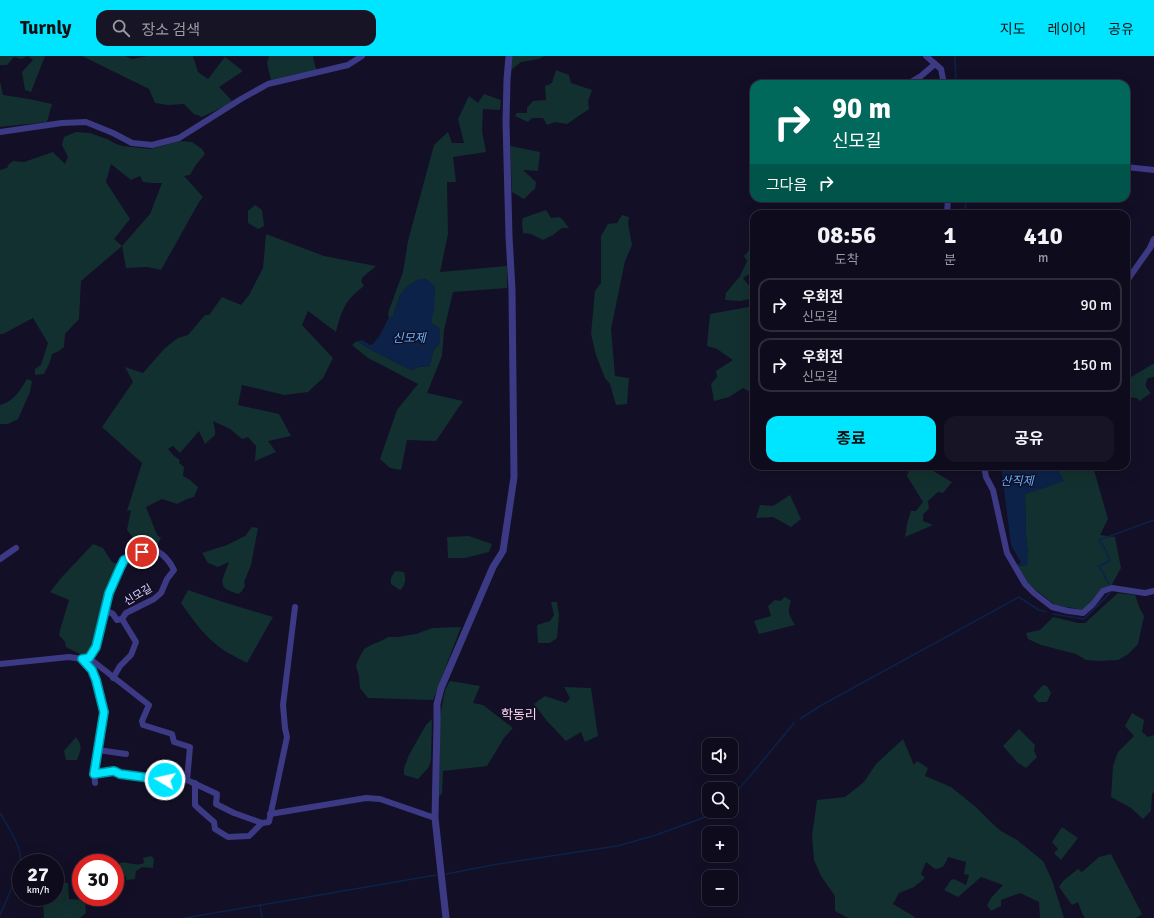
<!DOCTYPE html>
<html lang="ko">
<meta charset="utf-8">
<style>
:root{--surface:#0e0b1c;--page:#171425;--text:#f1f3f6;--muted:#9b9ba3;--line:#2e2b3b;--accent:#00e5ff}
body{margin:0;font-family:Signika,"Noto Sans KR",sans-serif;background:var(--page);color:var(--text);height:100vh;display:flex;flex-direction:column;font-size:15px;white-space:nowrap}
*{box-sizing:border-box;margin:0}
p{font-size:13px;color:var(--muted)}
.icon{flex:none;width:22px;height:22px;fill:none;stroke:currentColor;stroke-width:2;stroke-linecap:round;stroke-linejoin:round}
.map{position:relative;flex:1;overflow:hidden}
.panel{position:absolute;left:750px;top:154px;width:380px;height:260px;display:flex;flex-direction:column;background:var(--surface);border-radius:12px;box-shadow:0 4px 16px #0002,0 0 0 1px var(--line)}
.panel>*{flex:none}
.hud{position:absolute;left:750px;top:24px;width:380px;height:122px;border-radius:12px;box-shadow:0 4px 16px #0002,0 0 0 1px var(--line);background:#00695c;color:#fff;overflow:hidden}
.fabs{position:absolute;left:702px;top:682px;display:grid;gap:8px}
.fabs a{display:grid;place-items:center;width:36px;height:36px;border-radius:8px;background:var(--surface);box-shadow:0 4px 16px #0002,0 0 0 1px var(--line);font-size:20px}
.speed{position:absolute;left:12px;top:798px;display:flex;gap:8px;font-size:20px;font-weight:700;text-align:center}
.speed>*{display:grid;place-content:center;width:52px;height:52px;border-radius:50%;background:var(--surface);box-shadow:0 4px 16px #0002,0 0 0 1px var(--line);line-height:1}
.speed small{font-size:10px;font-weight:400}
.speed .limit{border:6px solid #d22;background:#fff;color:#111}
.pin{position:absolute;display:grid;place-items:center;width:34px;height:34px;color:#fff;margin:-17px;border:2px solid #fff;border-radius:50%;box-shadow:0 1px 4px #0007}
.me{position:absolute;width:44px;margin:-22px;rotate:279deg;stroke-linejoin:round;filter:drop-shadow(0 0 3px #0008)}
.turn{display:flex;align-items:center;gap:14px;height:84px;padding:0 16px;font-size:18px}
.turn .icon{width:52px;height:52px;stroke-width:2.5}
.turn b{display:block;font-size:28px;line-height:34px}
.then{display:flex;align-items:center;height:38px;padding:0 16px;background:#0003;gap:8px;font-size:15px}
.eta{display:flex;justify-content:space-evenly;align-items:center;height:68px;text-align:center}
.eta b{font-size:24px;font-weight:700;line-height:28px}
.action{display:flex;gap:8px;margin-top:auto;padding:8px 16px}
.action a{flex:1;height:46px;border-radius:12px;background:var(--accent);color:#111;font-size:16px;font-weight:700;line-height:46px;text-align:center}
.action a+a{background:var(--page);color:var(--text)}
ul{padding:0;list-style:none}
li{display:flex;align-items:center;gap:12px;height:54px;margin:0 8px 6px;padding:0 8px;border:2px solid var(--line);border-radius:12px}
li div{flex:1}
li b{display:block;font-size:15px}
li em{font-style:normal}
header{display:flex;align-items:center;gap:24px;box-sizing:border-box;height:56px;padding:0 20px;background:var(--accent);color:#111}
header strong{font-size:19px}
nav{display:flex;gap:22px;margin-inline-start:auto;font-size:14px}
.search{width:280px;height:36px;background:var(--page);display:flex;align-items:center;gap:10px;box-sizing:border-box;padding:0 14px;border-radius:12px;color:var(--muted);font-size:15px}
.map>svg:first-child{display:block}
.green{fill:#12302f;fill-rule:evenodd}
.water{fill:#0c2248}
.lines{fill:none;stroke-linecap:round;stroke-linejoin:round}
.stream{stroke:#0c2248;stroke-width:1.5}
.minor{stroke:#3d3a85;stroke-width:6}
.tertiary{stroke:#3d3a85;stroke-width:7}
.route-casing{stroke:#0095a6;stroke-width:10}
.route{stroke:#00e5ff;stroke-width:7}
.labels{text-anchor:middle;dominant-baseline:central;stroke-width:3;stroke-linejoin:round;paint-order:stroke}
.street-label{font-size:11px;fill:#d9d4ff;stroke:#130f26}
.water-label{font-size:12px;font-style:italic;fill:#62b6ff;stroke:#130f26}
.quarter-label{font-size:13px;fill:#ffd6f0;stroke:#130f26}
</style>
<header>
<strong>Turnly</strong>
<div class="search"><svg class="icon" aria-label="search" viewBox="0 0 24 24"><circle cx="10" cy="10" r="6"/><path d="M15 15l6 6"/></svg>장소 검색</div>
<nav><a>지도</a><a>레이어</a><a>공유</a></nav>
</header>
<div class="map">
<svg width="1154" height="862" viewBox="0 0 1154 862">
<rect width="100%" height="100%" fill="#130f26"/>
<g class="green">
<polygon points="0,0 45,0 31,36 25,34 22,16 33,4 28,0 21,3 14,1 7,9 0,9"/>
<polygon points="82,0 125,0 132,3 148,0 193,0 198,16 208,23 225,1 243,15 219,31 232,45 227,49 202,61 194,58 184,48 168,49 155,47 149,33"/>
<polygon points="269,0 313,0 315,10 317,14 271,24 267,7"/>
<polygon points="512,0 544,0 539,3 521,6 511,14"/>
<polygon points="556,14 569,19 571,27 592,34 588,45 589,53 567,68 555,66 547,69 543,62 532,62 528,66 515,60 517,57 527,57 527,52 533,45 546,44 545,30 552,27"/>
<polygon points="0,25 3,39 29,43 52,48 47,66 0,71"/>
<polygon points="484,38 501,44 500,54 483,53 482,75 486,96 453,101 456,126 447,126 448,178 440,216 507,210 507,232 453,236 444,274 442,300 427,337 463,345 436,385 407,384 401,414 390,412 380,403 397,354 418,328 368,302 352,289 357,285 368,292 411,314 419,311 429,310 431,305 433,295 440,287 440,275 438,271 433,269 431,265 435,232 432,228 425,223 400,239 393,260 389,263 388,257 403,216 408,185 434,89 448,76 452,87 464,87 458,63 469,40 478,47"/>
<path d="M76,76L90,77L107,83L116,88L123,90L150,93L180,85L192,86L202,93L205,98L195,110L190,119L184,120L203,141L199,146L161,214L147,211L126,212L122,190L81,225L79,263L65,278L64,291L59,295L52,298L50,306L44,318L35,319V313L41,309L48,287L33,262L3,278H0V114L7,112L9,108L13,105L24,106L53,96L65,108L68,101L62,89L64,81ZM111,108L131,124L140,120L143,126L152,127H162L150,158L122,190L114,183L130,163L106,126Z"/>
<path d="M510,90L540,96L538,115L523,114L536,126L535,133C530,136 528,140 524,143L512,136Z"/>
<polygon points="255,149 262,154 264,170 258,173 248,167 248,155"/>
<polygon points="546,154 551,162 559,161 563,164 569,172 562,172 553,179 543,184 531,178 523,177 522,167 523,162"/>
<polygon points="622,159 629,161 628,167 632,189 625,205 611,273 615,320 629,322 627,348 616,349 610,328 605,322 596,299 591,278 595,235 601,227 601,180 608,168 617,167"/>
<path d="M266,178L324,200L376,210L363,221L361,225L364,230C344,245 342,254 336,276L308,255L302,269L333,302L323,322L308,336L284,339L242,329L238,349L279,358L291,380L268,385L276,396L255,405L256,390L248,381L242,383L230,373L213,365L215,374V379L205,388L199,375L180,397L173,390L168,393L174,400L180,404L179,407L184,411L183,420L190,424L198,431L194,441L187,443L177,448L162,443L146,451L157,479L161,482L155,492L151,490L141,492L127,474L131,454L127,455L142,407L102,371L133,326L125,311L143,317L165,292L178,282L188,279L205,259H209L222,241L241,249L249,239L263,212Z"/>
<polygon points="754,189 754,215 743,222 749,230 750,243 740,245 725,244 726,237 740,220 747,205 744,200"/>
<polygon points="754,250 754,338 743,332 729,341 714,345 711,328 717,321 716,315 733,304 717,293 707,290 710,258"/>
<path d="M1153,308L1154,309V321L1148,322C1144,329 1145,331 1151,337L1139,345L1137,342L1126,341V324Z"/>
<path d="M27,323L32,325L30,336L18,363L8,368H0V349C14,345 20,335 27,323Z"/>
<polygon points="913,410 928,410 930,413 952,426 943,437 938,436 928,445 929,452 923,459 923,465 933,469 905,481 907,468 911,455 916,455 923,446 907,420 909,414"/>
<polygon points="1056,410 1089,410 1094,414 1108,463 1100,479 1115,481 1121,512 1111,530 1083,554 1055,549 1027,527 1017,509 1022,510 1028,499 1026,480 1025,438 1063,425"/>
<polygon points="790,439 801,463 791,471 773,461 756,462 760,449 773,450"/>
<path d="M252,471L258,472L251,509L244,526L245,530L242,535L239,538C214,532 223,524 229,506L218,511L208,507L202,497L227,489L245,480Z"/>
<polygon points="469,480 492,488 489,496 465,502 448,502 447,481"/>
<path d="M93,488L103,492L112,506L118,508C111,525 104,543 100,561C96,575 95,586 87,599L80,598L66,591L65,586L59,579L60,574L69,544L50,536L62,521Z"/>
<path d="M395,515L404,516C406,522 406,529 400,534L391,528V522Z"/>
<path d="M188,534L223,546L273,561L247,607C239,603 232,599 225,595C206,583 193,564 181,547Z"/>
<polygon points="1118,537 1135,539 1140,553 1144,560 1138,588 1127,599 1118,604 1100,605 1086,604 1076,598 1041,589 1028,583 1026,577 1040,574 1053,561 1078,567 1085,567"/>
<path d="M785,541L791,545C787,556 789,559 795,569L759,578L754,565L771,560L768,550L775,544L780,545Z"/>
<polygon points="551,546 557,546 559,560 557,582 550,587 538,587 537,569 550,565 554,559"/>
<polygon points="461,571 433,644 368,642 360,632 359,620 356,610 359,602 364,593 371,589 381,585 388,581 398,581 416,578 432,572"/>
<polygon points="450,625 480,630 473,647 483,649 513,672 504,682 487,710 443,715 442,738 439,740 440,660 445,634"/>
<polygon points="1043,629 1047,630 1051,637 1047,646 1038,646 1033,640"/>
<polygon points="564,631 591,632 598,680 585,686 581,676 566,685 547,665 534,648 545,640 566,647 570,642"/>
<polygon points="1132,657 1144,664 1142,676 1148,681 1154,679 1154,736 1152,738 1151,755 1143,763 1131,752 1111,741 1113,710 1118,696 1134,680 1125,670"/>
<polygon points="432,663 431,703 429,711 418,723 404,719 404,712 409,699 426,669"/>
<polygon points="1019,673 1035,689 1034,695 1037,701 1026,712 1017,706 1003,690"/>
<path d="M76,681C83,690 81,694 77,704H66L64,695Z"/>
<path d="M903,683L914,709L917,705L928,712L925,720L951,731L976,751L996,771L1001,775L1017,784L1043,805L1052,824L1064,862H1040L1039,846L1020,837L1001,844V850L991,855L987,849L991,842L1003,829L981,821L958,841L944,834L951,824L954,823L966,829L969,819L964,818L966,806L948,801C945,809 944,812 935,813L926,806L921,818L925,822L914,831L899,837L893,848L915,861L914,862H848L835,855V840L821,820L814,804L812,780L817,744L845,741L864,726L876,708Z"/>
<polygon points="1062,771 1078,782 1061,804 1054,797 1058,793 1052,786"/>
<polygon points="1111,798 1142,858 1136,862 1085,862 1082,857 1078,846 1072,849 1059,831 1063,825 1078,813 1082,816 1099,801"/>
<path d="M151,800L154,803L153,812L142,811L136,815L135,823L126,824V820L115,819V814L120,807C128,805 135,811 144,807L143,802Z"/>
<polygon points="65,827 68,827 69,843 85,844 86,857 80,862 44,862 43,846 48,841 55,841 55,834 61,832"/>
</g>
<g class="water">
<path d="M419,223H424L432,228L435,232L434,255L431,265L433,269L438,271L440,275V287L433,295L431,305L429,310L419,311L411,314L368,292L357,285L363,284L370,289L373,288L380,279L388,263L393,260C400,240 399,233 419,223Z"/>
<polygon points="1001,410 1056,410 1064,425 1025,438 1026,480 1028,499 1027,510 1017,509 1021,507 1011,489"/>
</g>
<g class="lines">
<g class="stream">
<polyline points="955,0 956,28"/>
<polyline points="965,158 966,142"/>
<polyline points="1109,528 1099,510 1110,505 1105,493 1099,484 1154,464"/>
<polyline points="1053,558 1084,563 1110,537"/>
<polyline points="800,663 820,650 1019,541 1039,554 1046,556"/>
<polyline points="731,742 756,713 794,667"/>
<path d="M0,757C6,767 18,785 20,797C23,810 6,845 0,859"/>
<polyline points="446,818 498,808 617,790 653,780 703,762 714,755"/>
<polyline points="260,849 262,862"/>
<polyline points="185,862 436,819"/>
</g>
<g class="minor">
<polyline points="926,0 941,13 944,28"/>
<polyline points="909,28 911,26 921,20 935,8"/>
<polyline points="0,76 62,67 86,66 113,77 132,87 152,89 179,82 241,43 268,28 348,9 362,0"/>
<polyline points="1126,111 1154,114"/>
<polyline points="947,158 948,142"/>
<polyline points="1126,226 1150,192 1154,183"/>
<polyline points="984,410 986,421 993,434 1007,497 1025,528 1034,537 1052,551 1068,555 1083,557 1093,548 1103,535 1112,532 1145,537 1154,535"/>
<polyline points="0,503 16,492"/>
<polyline points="105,554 113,558 117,564 122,563"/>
<path d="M89,602L96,591L109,537L120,512L124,504L149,492C161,495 169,504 174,514L167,523L161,537L154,543L126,557L122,563L136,586L131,599L120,610L113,622"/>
<polyline points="82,603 92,614 96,624 104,656 95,709 94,718 95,727"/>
<polyline points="0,608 69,601 82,603 89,602 149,649 142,665 143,669 172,678 174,686 190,691 187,724 217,738 216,748 234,757 262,767 269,766 287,681 285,672 283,649 295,551"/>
<polyline points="98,694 126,698"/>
<polyline points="94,718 114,715 120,718 165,724 187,724"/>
<polyline points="195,727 195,749 198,752 214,766 215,773 228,781 249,780 262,767"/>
<polyline points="270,758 366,742 380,743 435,762"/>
</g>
<polyline class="tertiary" points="446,862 435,762 437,668 437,648 441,632 493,511 503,495 514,421 512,234 509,180 506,66 507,24 509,0"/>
</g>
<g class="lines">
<g class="route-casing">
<polyline id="route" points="142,496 124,504 120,512 109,537 96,591 89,602 82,603 92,614 96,624 104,656 94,718 114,715 120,718 165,724"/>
</g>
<use href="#route" class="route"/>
</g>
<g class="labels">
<g class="street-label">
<text transform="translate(138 539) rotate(-31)">신모길</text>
</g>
<g class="water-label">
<text x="409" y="282">신모제</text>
<text x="1017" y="425">산직제</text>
</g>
<g class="quarter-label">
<text x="519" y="659">학동리</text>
</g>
</g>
</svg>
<div class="fabs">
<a><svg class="icon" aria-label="sound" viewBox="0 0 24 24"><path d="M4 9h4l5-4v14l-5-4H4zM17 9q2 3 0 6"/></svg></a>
<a><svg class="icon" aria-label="search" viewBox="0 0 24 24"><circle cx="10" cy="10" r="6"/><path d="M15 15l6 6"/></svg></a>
<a>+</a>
<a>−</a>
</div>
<div class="speed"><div>27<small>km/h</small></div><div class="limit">30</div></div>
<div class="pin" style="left:142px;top:496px;background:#d93025"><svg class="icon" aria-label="arrive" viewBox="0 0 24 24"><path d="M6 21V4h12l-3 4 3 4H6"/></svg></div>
<svg class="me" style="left:165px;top:724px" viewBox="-20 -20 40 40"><circle r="17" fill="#00e5ff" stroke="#fff" stroke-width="3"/><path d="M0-11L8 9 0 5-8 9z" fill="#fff"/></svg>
<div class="hud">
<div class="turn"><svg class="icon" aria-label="right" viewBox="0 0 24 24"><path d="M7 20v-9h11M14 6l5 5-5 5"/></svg><div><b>90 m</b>신모길</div></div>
<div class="then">그다음<svg class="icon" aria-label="right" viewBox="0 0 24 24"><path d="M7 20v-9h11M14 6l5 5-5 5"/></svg></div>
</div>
<section class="panel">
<div class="eta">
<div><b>08:56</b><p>도착</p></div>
<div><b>1</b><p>분</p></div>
<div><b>410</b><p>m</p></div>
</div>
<ul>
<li><svg class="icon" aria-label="right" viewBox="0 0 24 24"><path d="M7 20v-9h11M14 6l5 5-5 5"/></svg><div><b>우회전</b><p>신모길</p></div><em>90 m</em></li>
<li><svg class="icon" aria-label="right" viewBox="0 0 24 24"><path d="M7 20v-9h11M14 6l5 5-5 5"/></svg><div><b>우회전</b><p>신모길</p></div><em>150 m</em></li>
</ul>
<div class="action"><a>종료</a><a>공유</a></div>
</section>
</div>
